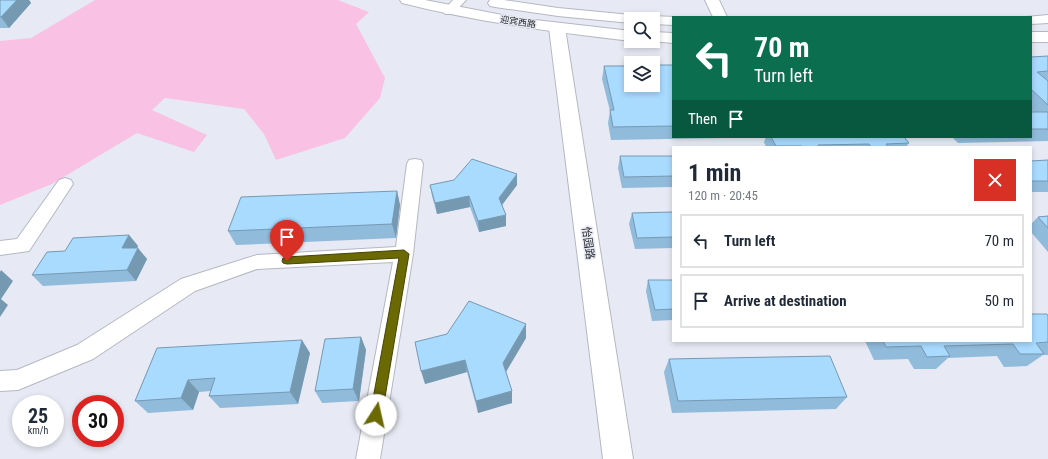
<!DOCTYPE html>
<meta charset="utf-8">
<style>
:root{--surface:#fff;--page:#f6f6f7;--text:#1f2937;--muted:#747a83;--line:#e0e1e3}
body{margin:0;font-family:"Roboto Condensed","Noto Sans SC",sans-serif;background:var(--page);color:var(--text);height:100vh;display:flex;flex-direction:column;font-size:15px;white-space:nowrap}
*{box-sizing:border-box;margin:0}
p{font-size:13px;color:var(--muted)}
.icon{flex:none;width:22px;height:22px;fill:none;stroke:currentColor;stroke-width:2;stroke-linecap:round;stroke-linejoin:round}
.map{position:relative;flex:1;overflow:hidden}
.side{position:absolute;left:672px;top:146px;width:360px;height:196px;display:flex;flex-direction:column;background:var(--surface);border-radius:0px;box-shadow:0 2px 6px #0003}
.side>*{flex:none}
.banner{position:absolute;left:672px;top:16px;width:360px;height:122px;border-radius:0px;box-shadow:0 2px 6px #0003;background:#0b6e4f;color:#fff;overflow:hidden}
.buttons{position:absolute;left:624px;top:12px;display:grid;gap:8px}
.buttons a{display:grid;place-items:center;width:36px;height:36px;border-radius:0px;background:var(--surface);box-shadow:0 2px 6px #0003;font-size:20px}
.speed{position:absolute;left:12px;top:395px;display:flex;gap:8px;font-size:20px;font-weight:700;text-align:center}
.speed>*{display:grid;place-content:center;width:52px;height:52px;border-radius:50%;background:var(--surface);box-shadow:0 2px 6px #0003;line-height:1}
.speed small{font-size:10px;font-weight:400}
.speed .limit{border:6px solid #d22;background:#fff;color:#111}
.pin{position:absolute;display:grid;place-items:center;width:34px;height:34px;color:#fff;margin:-41px -17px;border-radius:50% 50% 50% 0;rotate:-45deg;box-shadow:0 0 4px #0007}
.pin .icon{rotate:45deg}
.me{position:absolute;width:44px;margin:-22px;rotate:10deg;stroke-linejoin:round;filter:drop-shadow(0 0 3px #0008)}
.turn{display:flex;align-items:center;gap:14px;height:84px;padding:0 16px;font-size:18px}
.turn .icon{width:52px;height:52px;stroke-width:2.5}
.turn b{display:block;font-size:28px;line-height:34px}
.then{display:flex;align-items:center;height:38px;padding:0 16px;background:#0003;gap:8px;font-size:15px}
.round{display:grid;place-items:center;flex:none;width:42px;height:42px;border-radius:0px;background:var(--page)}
.headline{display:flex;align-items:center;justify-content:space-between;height:68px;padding:0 16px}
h1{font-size:24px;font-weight:700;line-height:30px}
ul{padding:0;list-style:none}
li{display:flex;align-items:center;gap:12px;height:54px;margin:0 8px 6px;padding:0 8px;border:2px solid var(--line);border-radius:0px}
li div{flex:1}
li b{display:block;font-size:15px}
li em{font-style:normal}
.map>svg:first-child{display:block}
.green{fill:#f9c1e3}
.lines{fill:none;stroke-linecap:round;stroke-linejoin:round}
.minor-casing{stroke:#b5b8c1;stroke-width:2}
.tertiary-casing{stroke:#b5b8c1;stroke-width:2}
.trunk-casing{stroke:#b5b8c1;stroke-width:2}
.minor{fill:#fff;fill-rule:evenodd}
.tertiary{fill:#fff;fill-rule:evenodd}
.trunk{fill:#fff;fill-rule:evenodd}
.wall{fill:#91bbdb}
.shaded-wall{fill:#7699b2}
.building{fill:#a9daff;stroke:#7699b2}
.route{fill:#6b6904;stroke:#464403}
.labels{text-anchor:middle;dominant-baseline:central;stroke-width:3;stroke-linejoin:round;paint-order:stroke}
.far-street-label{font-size:9px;fill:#242528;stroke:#e7eaf4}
.street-label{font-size:11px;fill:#242528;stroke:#e7eaf4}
</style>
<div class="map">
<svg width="1048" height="459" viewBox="0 0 1048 459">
<rect width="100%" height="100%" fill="#e7eaf4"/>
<polygon class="green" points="95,0 338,0 369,12 356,24 385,78 380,98 345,138 276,160 264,134 244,109 165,98 152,110 207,135 194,152 137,133 52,184 0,205 0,41 31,38"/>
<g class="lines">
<g class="minor-casing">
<g id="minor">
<polygon points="453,0 466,0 453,14 445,14 443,11"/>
<polygon points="415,159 421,160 423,164 413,254 380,459 356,459 393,262 257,269 195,291 93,359 18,390 0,391 0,371 17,370 77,345 181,279 257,255 396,247 407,164 409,160"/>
<polygon points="65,178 71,180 73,184 29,251 0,255 0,241 17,239 59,180"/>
</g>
</g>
<g class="tertiary-casing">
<g id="tertiary">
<polygon points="705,0 719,0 727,17 713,17"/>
<polygon points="557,23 562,25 565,28 633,459 603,459 549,28 552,25"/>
</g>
</g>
<g class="trunk-casing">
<g id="trunk">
<path d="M400,0H425L518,18L631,31V41C554,32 477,22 402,3Z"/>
<polygon points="490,0 504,0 558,8 631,15 636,16 638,19 631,19 631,23 558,16 495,7 490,6 488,3"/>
<polygon points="1048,15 1048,23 1031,24 1031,17 1026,17"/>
<polygon points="653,16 675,17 673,17 673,25 653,24 653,19 646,19 648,17"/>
<polygon points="653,32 673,33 673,43 651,41 653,41"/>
<rect x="1031" y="32" width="17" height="10"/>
</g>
</g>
<use href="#minor" class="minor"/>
<use href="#tertiary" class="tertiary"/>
<use href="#trunk" class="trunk"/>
</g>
<g class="wall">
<polygon points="0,0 29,0 31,3 9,28 0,28"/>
<polygon points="1048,56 1048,141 958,143 952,137 1031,137 1031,112 1033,112 1031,110 1031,57"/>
<polygon points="673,65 673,137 725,137 725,138 611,140 608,123 610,111 602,79 604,66"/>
<polygon points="766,137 904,137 909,143 906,147 766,147 764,142"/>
<polygon points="620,156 673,156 673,187 622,188 618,168"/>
<polygon points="1048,160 1048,192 1031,192 1031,161"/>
<polygon points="430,185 517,185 502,205 506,215 506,226 479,232 470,207 437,214 432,196"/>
<polygon points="397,191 400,205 396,238 236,245 228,231"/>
<polygon points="673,212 673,248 635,249 629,224 632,213"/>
<polygon points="1048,216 1048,252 1031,232 1031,224 1038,217"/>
<polygon points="129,235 138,246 137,248 147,259 136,281 43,286 32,275 65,251"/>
<polygon points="648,280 673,280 673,320 652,321 646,291"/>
<polygon points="1048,316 1048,355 1043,355 1027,366 1004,367 997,356 948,358 936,369 914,369 908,359 874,360 865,341 1031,341"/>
<polygon points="526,324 526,338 506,372 512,391 512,403 478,413 467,372 425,384"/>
<polygon points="361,337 366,350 359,401 322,403 315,391"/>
<polygon points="157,348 310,353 298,404 220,408 209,396 211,391 199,392 193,410 148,413 135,401"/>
<polygon points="669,359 847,397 836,409 672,413 664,372"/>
</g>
<g class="shaded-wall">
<polygon points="17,0 29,0 31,3 9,28 1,17"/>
<polygon points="517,174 517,185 499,209 499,198"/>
<polygon points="397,191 400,205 396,238 392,224"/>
<polygon points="469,196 470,207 437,214 435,203"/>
<polygon points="506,215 506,226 479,232 478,221"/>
<polygon points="129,235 138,246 131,259 122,248"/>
<polygon points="138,248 147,259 136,281 127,270"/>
<polygon points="1,270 13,281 1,299 8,305 0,317 0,272"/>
<polygon points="526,324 526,338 504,375 503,363"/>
<polygon points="361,337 366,350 359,401 353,389"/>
<polygon points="302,340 310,353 298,404 290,392"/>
<polygon points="465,360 467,372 425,384 421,371"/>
<polygon points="188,380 199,392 193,410 181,398"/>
<polygon points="512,391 512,403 478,413 476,401"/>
</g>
<g class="building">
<polygon points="0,0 17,0 1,17 0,17"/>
<polygon points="1048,56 1048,71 1037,72 1048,81 1048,105 1031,89 1031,57"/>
<polygon points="653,65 673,65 673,126 613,127 610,110 614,110 604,66 631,66 631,85 653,85"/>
<rect x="1031" y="112" width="17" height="17"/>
<polygon points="771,137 904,137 909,143 886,144 888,147 871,147 869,144 818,145 819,147 802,147 802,146 776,146"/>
<polygon points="620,156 673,156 673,176 624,177"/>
<polygon points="472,159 517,174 499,198 506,215 478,221 469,196 435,203 430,185 454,180"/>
<polygon points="1048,160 1048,181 1031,181 1031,161"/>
<polygon points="397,191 392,224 228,231 241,197"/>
<polygon points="673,212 673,237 637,238 632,213"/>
<polygon points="1048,216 1048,228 1038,217"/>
<polygon points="129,235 122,248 138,248 127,270 32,275 47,252 65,251 73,238"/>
<polygon points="648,280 673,280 673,309 655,310"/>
<polygon points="469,301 526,324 503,363 512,391 476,401 465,360 421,371 415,342 447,334"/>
<polygon points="1031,314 1047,314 1048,316 1048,342 1036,343 1044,354 1020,354 1013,344 944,346 950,356 927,357 921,346 886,347 883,341 1031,341"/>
<polygon points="361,337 353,389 315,391 325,339"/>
<polygon points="302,340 290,392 209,396 215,378 188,380 181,398 135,401 157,348"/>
<polygon points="830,356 847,397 678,401 669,359"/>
</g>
<polygon class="route" points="404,250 409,254 382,415 380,419 376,421 372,419 370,415 399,258 287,264 283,263 282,261 283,258 287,257"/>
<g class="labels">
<g class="far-street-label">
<text transform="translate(518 22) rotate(9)">迎宾西路</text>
</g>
<g class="street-label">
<text transform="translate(588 243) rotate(82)">怡园路</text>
</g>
</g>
</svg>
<div class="buttons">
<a><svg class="icon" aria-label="search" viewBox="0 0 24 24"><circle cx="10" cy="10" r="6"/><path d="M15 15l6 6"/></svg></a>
<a><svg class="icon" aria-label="layers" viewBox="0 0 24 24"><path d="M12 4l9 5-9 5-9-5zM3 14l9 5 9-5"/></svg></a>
</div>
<div class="speed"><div>25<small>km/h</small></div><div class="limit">30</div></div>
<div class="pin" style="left:287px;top:261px;background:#d93025"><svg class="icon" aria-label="arrive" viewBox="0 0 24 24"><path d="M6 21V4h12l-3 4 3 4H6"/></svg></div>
<svg class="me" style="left:376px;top:415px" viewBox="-20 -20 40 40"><circle r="19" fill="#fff"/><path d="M0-13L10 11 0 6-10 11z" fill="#6b6904"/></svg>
<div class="banner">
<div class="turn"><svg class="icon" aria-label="left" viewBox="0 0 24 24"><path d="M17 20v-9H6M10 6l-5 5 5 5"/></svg><div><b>70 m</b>Turn left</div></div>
<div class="then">Then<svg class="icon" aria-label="arrive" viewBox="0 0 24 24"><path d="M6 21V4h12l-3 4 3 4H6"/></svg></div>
</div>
<section class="side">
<div class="headline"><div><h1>1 min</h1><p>120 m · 20:45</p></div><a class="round" style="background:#d93025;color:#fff"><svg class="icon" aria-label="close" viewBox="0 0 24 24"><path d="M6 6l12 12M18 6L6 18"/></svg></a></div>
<ul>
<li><svg class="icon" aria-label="left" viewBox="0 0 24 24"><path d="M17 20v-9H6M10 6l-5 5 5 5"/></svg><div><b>Turn left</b></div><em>70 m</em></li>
<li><svg class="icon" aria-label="arrive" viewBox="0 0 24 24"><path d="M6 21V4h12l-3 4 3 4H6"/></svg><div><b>Arrive at destination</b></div><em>50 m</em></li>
</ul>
</section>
</div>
